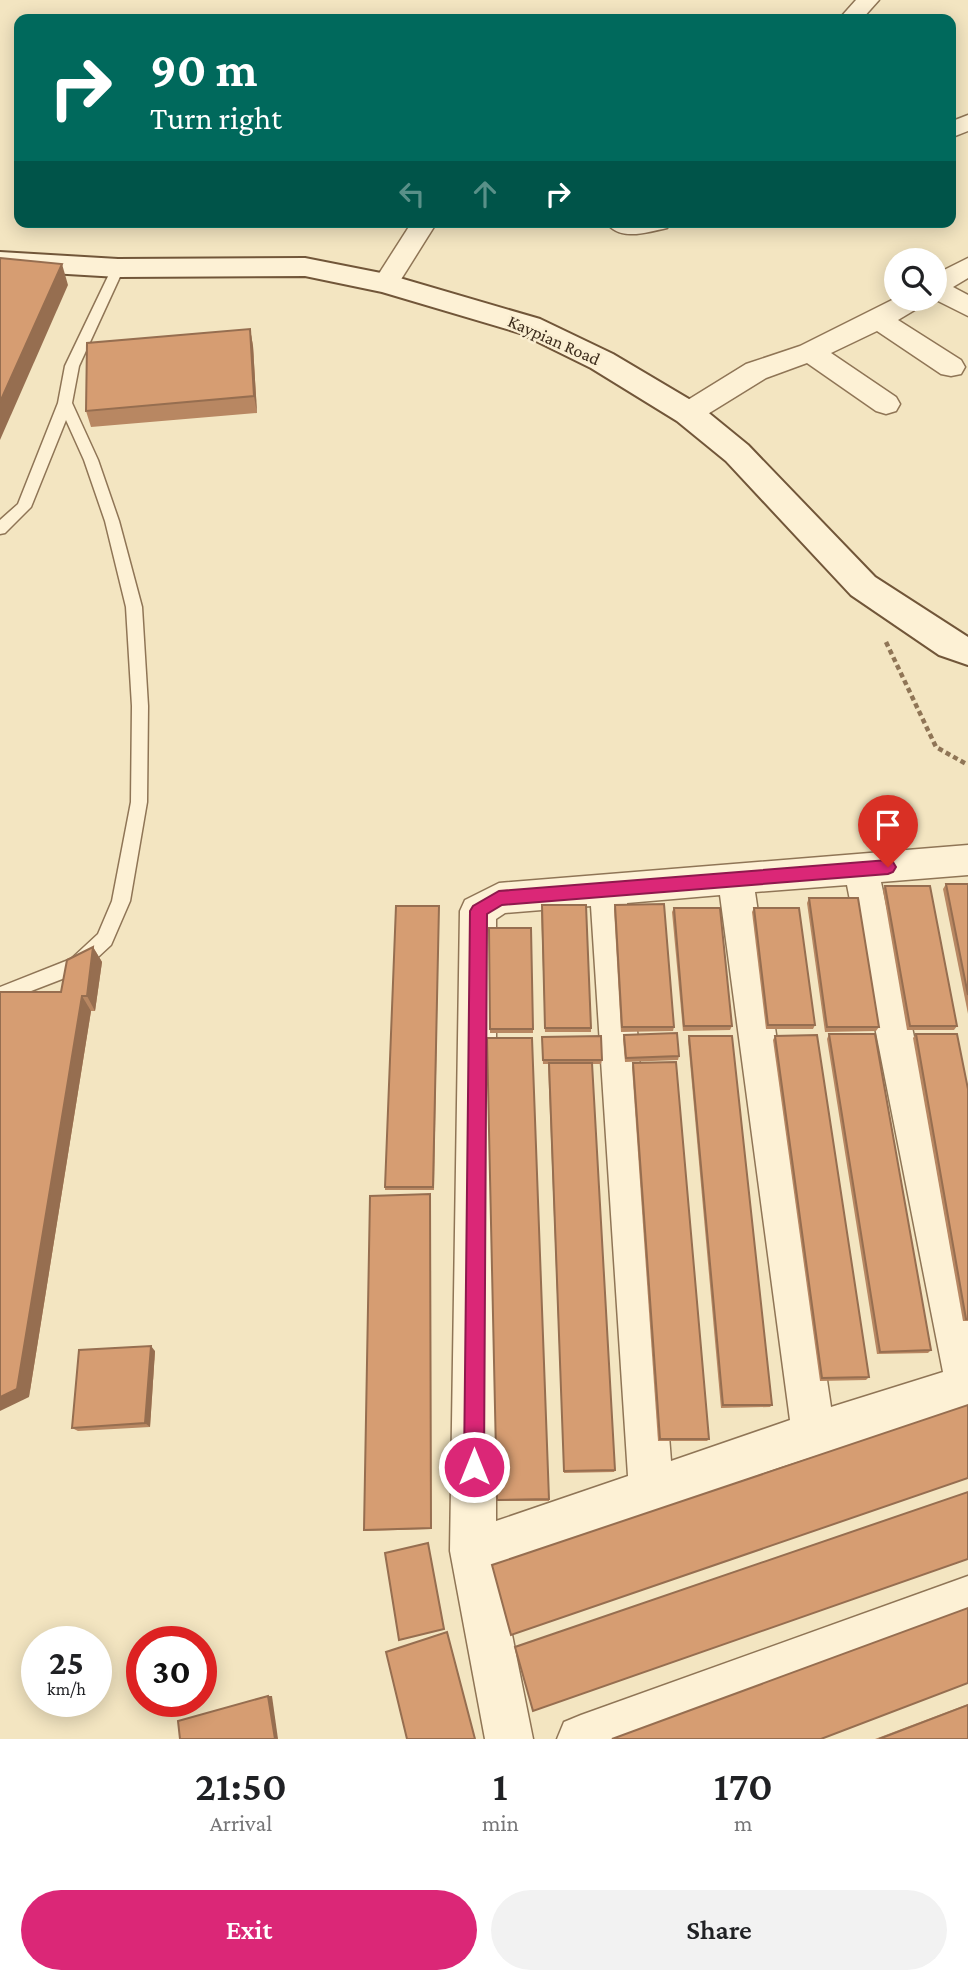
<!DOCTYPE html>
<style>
:root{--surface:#fff;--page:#f2f2f2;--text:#202124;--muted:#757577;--accent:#db2777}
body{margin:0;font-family:"Crimson Pro",serif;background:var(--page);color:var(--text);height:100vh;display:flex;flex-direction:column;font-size:26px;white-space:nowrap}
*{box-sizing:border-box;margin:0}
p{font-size:23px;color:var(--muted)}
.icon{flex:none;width:38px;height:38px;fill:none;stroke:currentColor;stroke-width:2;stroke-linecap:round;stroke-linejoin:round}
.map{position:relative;height:1739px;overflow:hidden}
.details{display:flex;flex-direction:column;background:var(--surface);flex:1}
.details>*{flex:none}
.hud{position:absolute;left:14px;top:14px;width:942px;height:214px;border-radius:14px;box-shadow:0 4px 18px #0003;background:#00695c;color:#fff;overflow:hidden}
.fabs{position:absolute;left:884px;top:248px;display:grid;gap:14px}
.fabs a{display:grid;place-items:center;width:63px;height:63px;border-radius:50%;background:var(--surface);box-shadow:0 4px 18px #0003;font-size:35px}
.speed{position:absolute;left:21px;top:1626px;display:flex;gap:14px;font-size:35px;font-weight:700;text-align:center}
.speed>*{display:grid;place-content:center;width:91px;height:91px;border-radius:50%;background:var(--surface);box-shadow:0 4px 18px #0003;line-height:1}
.speed small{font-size:18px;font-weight:400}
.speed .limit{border:10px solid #d22;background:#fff;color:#111}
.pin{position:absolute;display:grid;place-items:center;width:60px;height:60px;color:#fff;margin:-72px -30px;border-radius:50% 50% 50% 0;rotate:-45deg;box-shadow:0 0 7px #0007}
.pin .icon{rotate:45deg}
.me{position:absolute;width:77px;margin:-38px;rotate:0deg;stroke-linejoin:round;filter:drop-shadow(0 0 5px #0008)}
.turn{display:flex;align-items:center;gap:24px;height:147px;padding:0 21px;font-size:32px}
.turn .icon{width:91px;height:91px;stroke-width:2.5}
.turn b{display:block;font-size:49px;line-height:60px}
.lanes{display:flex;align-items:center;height:66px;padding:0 21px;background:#0003;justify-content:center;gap:35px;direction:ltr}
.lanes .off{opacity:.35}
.eta{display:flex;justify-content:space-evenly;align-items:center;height:119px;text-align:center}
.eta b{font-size:42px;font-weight:600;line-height:49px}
.button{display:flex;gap:14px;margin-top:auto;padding:14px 21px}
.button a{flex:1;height:80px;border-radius:42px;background:var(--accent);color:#fff;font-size:28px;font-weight:600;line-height:80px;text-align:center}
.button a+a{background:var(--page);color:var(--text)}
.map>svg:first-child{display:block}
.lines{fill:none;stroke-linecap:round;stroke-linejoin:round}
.service-casing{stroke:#8f7556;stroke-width:3}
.minor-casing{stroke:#8f7556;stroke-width:3}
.secondary-casing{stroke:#715639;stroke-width:4}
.path{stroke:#8f7556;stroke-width:4.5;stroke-dasharray:5 3.5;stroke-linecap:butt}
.service{fill:#fdf1d5;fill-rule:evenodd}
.minor{fill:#fdf1d5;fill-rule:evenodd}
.secondary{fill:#fdf1d5;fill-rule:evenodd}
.wall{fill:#b88762}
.shaded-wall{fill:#966e50}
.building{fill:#d69d72;stroke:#966e50;stroke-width:2}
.route{fill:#db2777;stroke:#8e194d;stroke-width:2}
.labels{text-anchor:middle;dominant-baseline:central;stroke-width:5;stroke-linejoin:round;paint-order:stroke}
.far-street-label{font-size:18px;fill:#3d2c1c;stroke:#faeed1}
</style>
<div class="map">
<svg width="968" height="1739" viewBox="0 0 968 1739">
<rect width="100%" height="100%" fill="#f3e5c1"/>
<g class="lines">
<g class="service-casing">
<polygon id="service" points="118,264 124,268 79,366 72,403 98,460 119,521 142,607 148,706 147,802 130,901 111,945 83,971 0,1003 0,987 71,959 98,934 112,901 131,802 132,706 126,607 105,521 84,460 66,420 31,507 5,533 0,534 0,520 18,504 58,403 65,366 112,268"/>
</g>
<g class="minor-casing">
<g id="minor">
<polygon points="856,0 879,0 862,19 839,19"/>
<polygon points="968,115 968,131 950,138 950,122"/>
<polygon points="412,222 437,222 395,289 386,291 377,289 373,283"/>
<path d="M606,222H670L667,228C648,232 619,242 606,222Z"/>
<polygon points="968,258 968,278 953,287 968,295 968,316 934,299 934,275"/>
<polygon points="896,298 927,299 923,305 898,320 961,360 965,367 961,374 951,376 941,374 877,331 831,353 896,397 900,404 896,411 886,414 876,411 807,363 766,378 698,420 688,423 678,420 674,413 678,406 746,364 800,346"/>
<path d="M968,845V875L881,882L968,1290V1407L781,1467L498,1565L533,1739H485L450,1551L460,911L465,900L499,883ZM847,885L943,1372L831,1407L755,892ZM720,895L790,1420L671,1461L627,903ZM591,906L628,1476L496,1521V919L505,913Z"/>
<polygon points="968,1576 968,1622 647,1739 557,1739 564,1722 581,1715"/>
</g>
</g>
<g class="secondary-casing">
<polygon id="secondary" points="0,252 118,259 305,258 386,274 540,319 613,354 699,405 748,445 875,577 968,637 968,665 939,655 851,595 726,461 677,421 591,368 520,333 382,292 305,276 118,277 0,270"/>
</g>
<polyline class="path" points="886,642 936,747 968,765"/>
<use href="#service" class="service"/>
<use href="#minor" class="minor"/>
<use href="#secondary" class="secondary"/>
</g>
<g class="wall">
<polygon points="250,329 253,346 257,413 91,427 86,411"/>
<polygon points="946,884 968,884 968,1014 943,889"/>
<polygon points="885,886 957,1026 954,1030 907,1030 883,890"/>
<polygon points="809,898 879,1027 876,1031 825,1032 807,903"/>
<polygon points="615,905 674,1027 673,1031 621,1032 614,909"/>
<polygon points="439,906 434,1190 385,1190 385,1187"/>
<polygon points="674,908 732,1026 730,1030 683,1031 672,912"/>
<polygon points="754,908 815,1025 813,1029 766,1029 752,912"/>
<polygon points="541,910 591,1028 591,1032 545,1032"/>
<polygon points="489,928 533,1029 533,1033 490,1033"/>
<polygon points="93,947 102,962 95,1011 91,1011 29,1397 61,992"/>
<polygon points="829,1034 931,1350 928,1353 877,1354 827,1039"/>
<polygon points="916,1034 968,1089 968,1321 963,1321 913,1038"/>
<polygon points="624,1035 679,1056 678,1060 625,1062 623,1039"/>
<polygon points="689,1036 772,1405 770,1407 721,1408 688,1040"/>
<polygon points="775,1036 869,1377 866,1380 820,1381 773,1040"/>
<polygon points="542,1037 602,1060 601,1064 592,1064 615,1470 614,1472 564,1473 548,1064 543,1064"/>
<polygon points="487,1038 549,1499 549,1501 497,1501"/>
<polygon points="633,1063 709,1439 707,1441 658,1441 632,1067"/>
<polygon points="430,1198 431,1529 365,1531 364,1530"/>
<polygon points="155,1351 150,1427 78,1431 72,1428"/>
<polygon points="968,1704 968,1739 875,1739"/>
</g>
<g class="shaded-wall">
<polygon points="62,264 68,285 0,440 0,402"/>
<polygon points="250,329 253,346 257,413 254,396"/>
<polygon points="93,947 102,962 95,1011 87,996"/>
<polygon points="82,996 91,1011 29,1397 0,1411 0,1397"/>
<polygon points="151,1346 155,1351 150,1427 145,1423"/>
<polygon points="268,1696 272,1696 278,1739 275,1739"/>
</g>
<g class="building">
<polygon points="0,258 62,264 0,402"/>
<polygon points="250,329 254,396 86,411 87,343"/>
<polygon points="946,884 968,884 968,995"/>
<polygon points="885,886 930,886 957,1026 910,1026"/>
<polygon points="809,898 858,898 879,1027 827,1027"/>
<polygon points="664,904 674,1027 622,1027 615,905"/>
<polygon points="542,905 586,905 591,1028 545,1028"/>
<polygon points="396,906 439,906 433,1187 385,1187"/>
<polygon points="674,908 720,908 732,1026 684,1026"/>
<polygon points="754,908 799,908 815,1025 768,1025"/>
<polygon points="489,928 531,928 533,1029 490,1029"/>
<polygon points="93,947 87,996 82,996 17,1389 0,1397 0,992 61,992 67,960"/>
<polygon points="677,1033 679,1056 626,1058 624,1035"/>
<polygon points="829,1034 875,1034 931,1350 880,1352"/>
<polygon points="916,1034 957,1034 968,1089 968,1319 966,1319"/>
<polygon points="817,1035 869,1377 822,1378 775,1036"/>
<polygon points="601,1036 602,1060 543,1060 542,1037"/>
<polygon points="689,1036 732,1036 772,1405 723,1405"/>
<polygon points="487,1038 532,1038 549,1499 497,1500"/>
<polygon points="676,1062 709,1439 660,1439 633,1063"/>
<polygon points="549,1063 592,1063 615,1470 564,1471"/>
<polygon points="430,1194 431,1528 364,1530 370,1196"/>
<polygon points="151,1346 145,1423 72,1428 79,1350"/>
<polygon points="968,1405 968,1478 511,1635 492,1565"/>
<polygon points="968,1492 968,1559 533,1711 515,1647"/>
<polygon points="428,1543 444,1629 399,1640 385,1553"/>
<polygon points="968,1608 968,1683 821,1739 612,1739"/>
<polygon points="447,1632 475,1739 407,1739 386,1652"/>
<polygon points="268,1696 275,1739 180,1739 178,1721"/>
<polygon points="968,1705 968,1739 879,1739"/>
</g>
<polygon class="route" points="888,860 893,862 896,867 893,872 888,874 502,905 487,914 484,1467 481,1474 474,1477 467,1474 464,1467 470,911 473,906 499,891"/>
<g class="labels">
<g class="far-street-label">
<text transform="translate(554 340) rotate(24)">Kaypian Road</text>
</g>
</g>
</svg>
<div class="fabs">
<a><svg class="icon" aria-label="search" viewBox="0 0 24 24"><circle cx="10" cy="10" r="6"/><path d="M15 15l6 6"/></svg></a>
</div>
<div class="speed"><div>25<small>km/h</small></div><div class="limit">30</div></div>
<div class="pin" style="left:888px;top:867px;background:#d93025"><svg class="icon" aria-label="arrive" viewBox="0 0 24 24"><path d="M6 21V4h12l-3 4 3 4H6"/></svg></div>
<svg class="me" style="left:474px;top:1467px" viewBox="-20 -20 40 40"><circle r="17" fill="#db2777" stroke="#fff" stroke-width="3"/><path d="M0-11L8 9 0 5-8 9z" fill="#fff"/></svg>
<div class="hud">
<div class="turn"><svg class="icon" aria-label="right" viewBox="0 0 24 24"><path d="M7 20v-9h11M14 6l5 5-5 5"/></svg><div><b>90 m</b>Turn right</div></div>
<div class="lanes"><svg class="icon off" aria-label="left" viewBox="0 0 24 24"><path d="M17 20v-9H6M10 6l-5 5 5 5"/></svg><svg class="icon off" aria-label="ahead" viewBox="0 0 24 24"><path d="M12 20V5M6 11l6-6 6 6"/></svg><svg class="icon" aria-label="right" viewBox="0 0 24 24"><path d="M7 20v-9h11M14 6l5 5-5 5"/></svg></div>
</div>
</div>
<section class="details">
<div class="eta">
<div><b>21:50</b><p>Arrival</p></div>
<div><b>1</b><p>min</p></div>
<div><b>170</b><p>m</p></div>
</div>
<div class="button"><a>Exit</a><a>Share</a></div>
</section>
